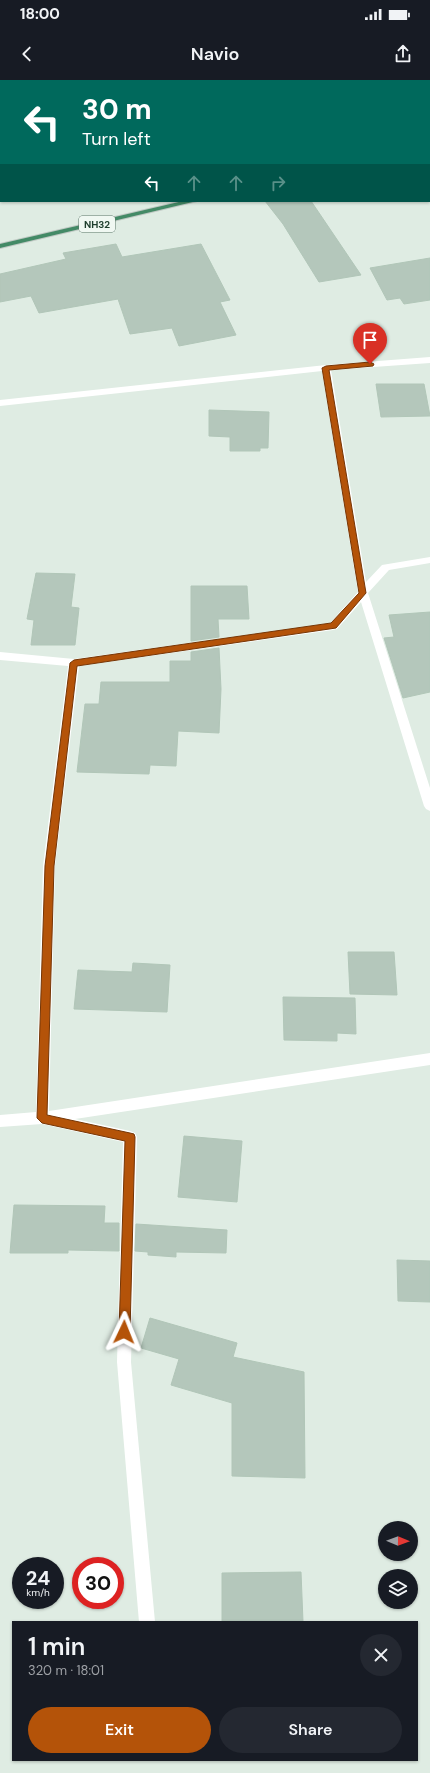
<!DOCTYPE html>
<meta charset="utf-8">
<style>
:root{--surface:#171b24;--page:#242831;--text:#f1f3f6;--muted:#9ea1a6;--accent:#b45309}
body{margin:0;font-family:"DM Sans",sans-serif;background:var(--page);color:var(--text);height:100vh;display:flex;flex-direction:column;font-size:15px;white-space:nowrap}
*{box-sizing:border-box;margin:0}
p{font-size:13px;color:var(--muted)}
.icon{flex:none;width:22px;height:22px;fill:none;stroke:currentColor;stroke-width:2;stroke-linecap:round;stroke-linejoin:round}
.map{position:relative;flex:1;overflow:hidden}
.drawer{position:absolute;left:12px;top:1541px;width:406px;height:140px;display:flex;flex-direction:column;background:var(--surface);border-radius:0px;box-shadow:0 1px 3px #0004}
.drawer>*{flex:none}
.banner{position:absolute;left:0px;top:0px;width:430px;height:122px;box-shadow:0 1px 3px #0004;background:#00695c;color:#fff;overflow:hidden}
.needle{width:26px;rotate:91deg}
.tools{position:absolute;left:378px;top:1441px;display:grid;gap:8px}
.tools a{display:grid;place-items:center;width:40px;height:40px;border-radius:50%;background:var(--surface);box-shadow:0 1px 3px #0004;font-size:20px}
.speed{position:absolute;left:12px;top:1477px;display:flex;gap:8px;font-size:20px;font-weight:700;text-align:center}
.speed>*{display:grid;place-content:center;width:52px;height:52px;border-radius:50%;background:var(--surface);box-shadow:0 1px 3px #0004;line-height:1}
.speed small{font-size:10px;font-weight:400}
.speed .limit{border:6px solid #d22;background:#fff;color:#111}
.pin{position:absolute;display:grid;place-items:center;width:34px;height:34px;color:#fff;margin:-41px -17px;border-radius:50% 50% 50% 0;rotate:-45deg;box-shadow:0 0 4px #0007}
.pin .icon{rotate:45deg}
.me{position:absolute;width:44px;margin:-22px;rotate:2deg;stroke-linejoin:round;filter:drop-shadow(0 0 3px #0008)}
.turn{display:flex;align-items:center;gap:14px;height:84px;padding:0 16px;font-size:18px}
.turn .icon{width:52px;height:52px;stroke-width:2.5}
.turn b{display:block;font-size:28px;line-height:34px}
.lanes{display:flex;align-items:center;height:38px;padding:0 16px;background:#0003;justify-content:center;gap:20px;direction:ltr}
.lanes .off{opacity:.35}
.round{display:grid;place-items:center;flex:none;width:42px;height:42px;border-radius:21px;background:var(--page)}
.summary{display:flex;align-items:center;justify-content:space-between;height:68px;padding:0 16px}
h1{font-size:24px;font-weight:600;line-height:30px}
.action{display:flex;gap:8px;margin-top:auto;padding:8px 16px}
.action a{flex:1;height:46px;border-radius:24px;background:var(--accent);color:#fff;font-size:16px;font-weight:600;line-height:46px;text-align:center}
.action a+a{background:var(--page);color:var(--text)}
.status{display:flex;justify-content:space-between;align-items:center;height:28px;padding:0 20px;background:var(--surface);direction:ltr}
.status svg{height:11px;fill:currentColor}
header{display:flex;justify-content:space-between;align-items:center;height:52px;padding:0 16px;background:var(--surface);font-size:18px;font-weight:600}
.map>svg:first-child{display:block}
.building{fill:#b4c7bb;stroke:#b1c6b8}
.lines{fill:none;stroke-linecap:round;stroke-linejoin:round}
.trunk-casing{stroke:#c0c9c4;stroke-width:2}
.minor{fill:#fff;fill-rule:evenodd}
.trunk{fill:#438a66;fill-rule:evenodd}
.route{fill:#b45309;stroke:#753606}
.labels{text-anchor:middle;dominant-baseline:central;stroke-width:3;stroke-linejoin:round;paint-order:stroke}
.shield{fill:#f0f8f2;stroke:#5d7668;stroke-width:1}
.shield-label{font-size:10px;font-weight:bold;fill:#1e3e2d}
</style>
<div class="status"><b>18:00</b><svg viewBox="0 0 49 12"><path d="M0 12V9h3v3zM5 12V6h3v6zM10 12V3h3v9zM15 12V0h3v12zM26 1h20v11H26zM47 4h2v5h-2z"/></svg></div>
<header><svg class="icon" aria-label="back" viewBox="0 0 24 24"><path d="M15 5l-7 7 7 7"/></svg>Navio<svg class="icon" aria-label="share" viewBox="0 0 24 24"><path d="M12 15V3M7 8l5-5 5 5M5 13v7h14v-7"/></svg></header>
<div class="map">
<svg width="430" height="1693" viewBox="0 0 430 1693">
<rect width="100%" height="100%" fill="#dfece3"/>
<g class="building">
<polygon points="265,121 311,121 361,195 319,202 283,144"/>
<polygon points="116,164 122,177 201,164 230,220 220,222 236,255 179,266 172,248 130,254 118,219 39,233 31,216 0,222 0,194 66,179 63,173"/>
<polygon points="430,178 430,220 404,224 400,218 387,220 370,188"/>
<polygon points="376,304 424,304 430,336 381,337"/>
<polygon points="209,330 269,332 268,368 260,368 260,371 230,371 230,357 209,356"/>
<polygon points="36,493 75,494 71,527 79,528 75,565 31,565 34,540 27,539"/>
<polygon points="191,506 247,506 249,539 218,539 219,557 191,561"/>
<polygon points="430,532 430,612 403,618 384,558 394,557 389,535"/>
<polygon points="219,568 221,609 219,653 178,651 176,686 150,685 149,694 77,692 85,624 99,624 101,602 170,602 170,581 191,581 191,572"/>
<polygon points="348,872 394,872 397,915 350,914"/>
<polygon points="133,883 170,885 167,932 74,929 78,890 132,892"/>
<polygon points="283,917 355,918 356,954 337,953 337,961 284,960"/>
<polygon points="184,1056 242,1061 237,1122 178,1117"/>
<polygon points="14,1125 105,1126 104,1143 119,1143 119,1171 68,1170 68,1173 10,1173"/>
<polygon points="136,1144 227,1150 226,1173 176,1172 176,1177 148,1175 148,1172 135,1171"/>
<polygon points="397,1180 430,1181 430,1222 398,1221"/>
<polygon points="150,1238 237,1263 233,1277 304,1292 305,1398 232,1396 232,1323 171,1305 179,1279 141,1268"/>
<polygon points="301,1492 303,1542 222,1542 222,1493"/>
</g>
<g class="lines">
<g class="trunk-casing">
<g id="trunk">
<rect x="429" y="64" width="1" height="4"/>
<polygon points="183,121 197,121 0,168 0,164"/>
</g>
</g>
<polygon class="minor" points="430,277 430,283 331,290 366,502 382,485 430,477 430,483 389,490 368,513 430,708 430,731 426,729 424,726 361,522 337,549 333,550 79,586 55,786 49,1031 430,973 430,985 75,1039 130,1051 135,1053 137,1057 131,1282 155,1542 139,1542 117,1282 123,1062 42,1044 0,1047 0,1035 36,1032 43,786 68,586 0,580 0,572 74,579 330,543 358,512 322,291 0,326 0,320 326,285"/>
<use href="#trunk" class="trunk"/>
</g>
<polygon class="route" points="370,282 374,284 373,286 329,290 366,513 336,548 77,586 54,786 47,1035 130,1053 134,1054 135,1057 130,1252 128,1256 124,1257 121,1256 119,1252 125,1061 42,1043 37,1038 45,786 70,583 74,580 331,543 359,513 322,288 326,286"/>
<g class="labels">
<rect class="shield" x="79" y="136" width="36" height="16" rx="3"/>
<g class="shield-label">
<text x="97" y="144">NH32</text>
</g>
</g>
</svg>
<div class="tools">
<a><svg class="needle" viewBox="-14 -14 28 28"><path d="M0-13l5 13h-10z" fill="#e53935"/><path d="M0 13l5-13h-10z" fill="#9ea1a6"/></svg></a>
<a><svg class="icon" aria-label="layers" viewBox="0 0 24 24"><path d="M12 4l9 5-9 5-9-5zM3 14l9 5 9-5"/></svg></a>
</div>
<div class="speed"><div>24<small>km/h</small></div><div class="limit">30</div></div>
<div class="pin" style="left:370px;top:284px;background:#d93025"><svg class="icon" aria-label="arrive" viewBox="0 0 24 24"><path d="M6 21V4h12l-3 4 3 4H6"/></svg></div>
<svg class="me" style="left:124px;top:1252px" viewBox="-20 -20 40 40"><path d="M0-17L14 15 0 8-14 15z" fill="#b45309" stroke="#fff" stroke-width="4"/></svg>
<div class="banner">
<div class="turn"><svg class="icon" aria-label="left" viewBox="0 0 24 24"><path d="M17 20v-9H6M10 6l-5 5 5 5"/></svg><div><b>30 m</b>Turn left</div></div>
<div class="lanes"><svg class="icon" aria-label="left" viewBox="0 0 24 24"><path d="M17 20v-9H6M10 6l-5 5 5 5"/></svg><svg class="icon off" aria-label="ahead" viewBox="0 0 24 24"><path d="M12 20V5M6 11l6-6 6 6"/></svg><svg class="icon off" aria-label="ahead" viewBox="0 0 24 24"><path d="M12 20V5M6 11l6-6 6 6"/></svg><svg class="icon off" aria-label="right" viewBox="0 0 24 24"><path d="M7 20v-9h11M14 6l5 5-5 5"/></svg></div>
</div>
<section class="drawer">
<div class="summary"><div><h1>1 min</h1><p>320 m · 18:01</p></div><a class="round"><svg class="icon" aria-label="close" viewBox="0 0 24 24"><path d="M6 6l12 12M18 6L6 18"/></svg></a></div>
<div class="action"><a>Exit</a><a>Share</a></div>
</section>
</div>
